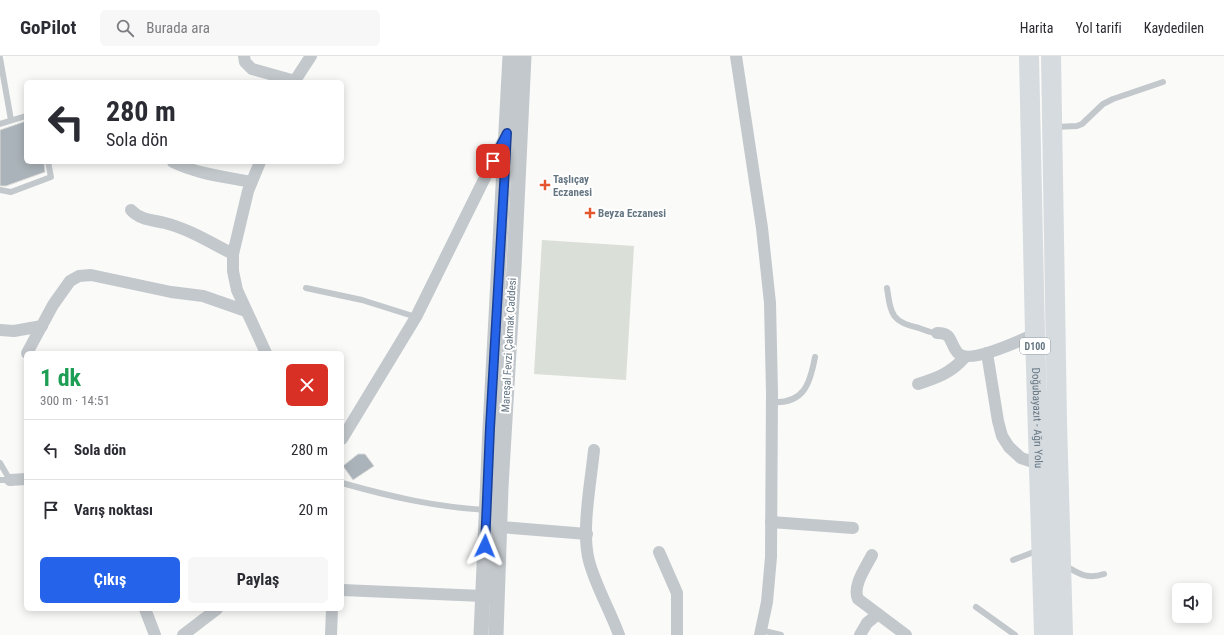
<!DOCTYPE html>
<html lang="tr">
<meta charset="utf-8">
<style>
:root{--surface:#fff;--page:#f7f7f7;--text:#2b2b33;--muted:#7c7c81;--line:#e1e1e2;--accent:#2563eb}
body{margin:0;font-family:"Roboto Condensed",sans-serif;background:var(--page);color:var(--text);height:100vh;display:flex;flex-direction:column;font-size:15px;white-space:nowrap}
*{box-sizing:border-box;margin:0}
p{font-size:13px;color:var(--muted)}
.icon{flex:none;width:22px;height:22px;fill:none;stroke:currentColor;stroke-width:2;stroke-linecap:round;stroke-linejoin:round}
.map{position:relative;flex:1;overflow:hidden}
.side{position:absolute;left:24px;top:295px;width:320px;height:260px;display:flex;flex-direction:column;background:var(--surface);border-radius:6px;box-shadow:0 2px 10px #0003}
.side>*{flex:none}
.guide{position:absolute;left:24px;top:24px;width:320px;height:84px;border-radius:6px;box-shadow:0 2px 10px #0003;background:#fff;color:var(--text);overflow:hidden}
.controls{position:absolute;left:1172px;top:527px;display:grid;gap:8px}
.controls a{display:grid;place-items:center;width:40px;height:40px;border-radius:6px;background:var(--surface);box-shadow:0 2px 10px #0003;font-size:20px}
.pin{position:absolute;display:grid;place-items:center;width:34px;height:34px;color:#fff;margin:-17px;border-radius:8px;box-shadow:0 2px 6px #0006}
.me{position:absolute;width:44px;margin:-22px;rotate:2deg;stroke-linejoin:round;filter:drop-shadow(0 0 3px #0008)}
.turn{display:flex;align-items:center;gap:14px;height:84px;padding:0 16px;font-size:18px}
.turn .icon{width:52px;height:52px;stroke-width:2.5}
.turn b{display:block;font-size:28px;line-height:34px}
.round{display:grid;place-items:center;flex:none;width:42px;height:42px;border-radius:6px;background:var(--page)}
.overview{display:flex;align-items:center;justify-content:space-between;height:68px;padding:0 16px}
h1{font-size:24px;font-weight:700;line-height:30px;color:#1e9e55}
.action{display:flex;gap:8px;margin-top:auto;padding:8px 16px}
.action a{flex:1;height:46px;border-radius:6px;background:var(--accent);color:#fff;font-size:16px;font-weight:700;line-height:46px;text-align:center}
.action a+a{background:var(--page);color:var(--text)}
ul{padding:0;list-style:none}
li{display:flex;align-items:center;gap:12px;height:60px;padding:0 16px;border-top:1px solid var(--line)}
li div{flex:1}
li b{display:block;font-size:15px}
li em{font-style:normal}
header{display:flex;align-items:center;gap:24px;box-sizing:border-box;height:56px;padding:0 20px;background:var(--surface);border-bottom:1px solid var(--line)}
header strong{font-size:19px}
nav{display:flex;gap:22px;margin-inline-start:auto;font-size:14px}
.search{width:280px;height:36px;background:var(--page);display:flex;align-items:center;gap:10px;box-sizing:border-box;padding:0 14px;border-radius:6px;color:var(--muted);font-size:15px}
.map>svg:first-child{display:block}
.green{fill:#dadfd7}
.building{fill:#aab3b9;stroke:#dcdcda}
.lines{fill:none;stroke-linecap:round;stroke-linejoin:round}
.service{stroke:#c3c8cc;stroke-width:6}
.minor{stroke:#c3c8cc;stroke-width:12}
.tertiary{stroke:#c3c8cc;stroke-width:15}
.trunk{stroke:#d6dbdf;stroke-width:20}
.route-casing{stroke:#184099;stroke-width:10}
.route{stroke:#2563eb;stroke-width:7}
.poi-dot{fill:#e4572e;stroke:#fff;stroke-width:1.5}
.labels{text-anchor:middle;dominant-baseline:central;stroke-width:4;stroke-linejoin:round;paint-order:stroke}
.shield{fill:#fff;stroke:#939fa8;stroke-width:1}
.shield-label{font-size:10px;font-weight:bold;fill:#657683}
.poi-label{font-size:11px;font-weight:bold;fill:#657683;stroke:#fff;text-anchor:start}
.street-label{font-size:11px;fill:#657683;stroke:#fff}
</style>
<header>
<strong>GoPilot</strong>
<div class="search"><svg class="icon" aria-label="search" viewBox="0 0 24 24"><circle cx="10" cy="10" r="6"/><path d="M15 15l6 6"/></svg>Burada ara</div>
<nav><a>Harita</a><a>Yol tarifi</a><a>Kaydedilen</a></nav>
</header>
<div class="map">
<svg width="1224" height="579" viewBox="0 0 1224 579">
<rect width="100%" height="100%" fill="#fafaf8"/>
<polygon class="green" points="542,184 634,190 626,324 534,318"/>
<g class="building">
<polygon points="26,65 26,106 44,106 45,116 6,130 0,130 0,74"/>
<polygon points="358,398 365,398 374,410 353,424 343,410"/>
</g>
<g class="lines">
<g class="service">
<polyline points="0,2 11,64"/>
<polyline points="0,68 26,60"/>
<polyline points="1054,71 1077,70 1082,68 1103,48 1113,43 1163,26"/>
<polyline points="0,134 11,136 51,121 48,106"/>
<polyline points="306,232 362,244 416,261"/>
<path d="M887,232C891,258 891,266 919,272C925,274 930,277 937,277"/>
<path d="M772,346C804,348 810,328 815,301"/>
<polyline points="0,407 10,424"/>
<polyline points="0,424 10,424"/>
<path d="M342,427C392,441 435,451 487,454"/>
<polyline points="1013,504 1039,494"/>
<path d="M1064,509C1078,517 1087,524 1104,518"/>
<polyline points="976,551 1015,579"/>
<polyline points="761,574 781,579"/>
</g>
<g class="minor">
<polyline points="244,0 245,6 252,13 295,25"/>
<polyline points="736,0 762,172 770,247 772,337 771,501 767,546 760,579"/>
<polyline points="294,26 311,0"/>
<path d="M173,106C197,118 226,121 251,126"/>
<polyline points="260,106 248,135 233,198 233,215 237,234 266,297"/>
<path d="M131,154C140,164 153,164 165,167C189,173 211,187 233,198"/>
<polyline points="0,274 14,275 42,270"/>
<path d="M937,277C953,277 949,286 957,296C967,310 1021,284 1035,278"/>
<polyline points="27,297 53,249 70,225 79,220 91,219 171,236 203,240 246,255"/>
<polyline points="987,297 998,365 1002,380 1009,391 1021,402 1039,408"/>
<path d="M918,328C937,322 951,317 965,301"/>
<polyline points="342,383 416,261 505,81"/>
<path d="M594,394C591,425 581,475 589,505C596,531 610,554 619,579"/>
<polyline points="10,424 26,423"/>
<polyline points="771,466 853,472"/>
<polyline points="500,471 587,478"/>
<polyline points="659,496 677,537 677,579"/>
<path d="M872,499C866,511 852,530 858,543L906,579"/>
<polyline points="342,534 483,540"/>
<polyline points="145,553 155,579"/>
<polyline points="183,579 217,553"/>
<polyline points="331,579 332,553"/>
<polyline points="860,579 867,567 878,558"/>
</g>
<g class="tertiary">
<polyline points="481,579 490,372 510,0"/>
<polyline points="496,579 501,431 514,211 524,0"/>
</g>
<g class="trunk">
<path id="s1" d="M1029,0L1035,278L1044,579"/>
<polyline points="1051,0 1057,365 1063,579"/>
</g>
</g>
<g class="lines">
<g class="route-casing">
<polyline id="route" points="485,490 490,372 507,77 493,105"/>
</g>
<use href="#route" class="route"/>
</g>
<g class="poi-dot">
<path d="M543 123h4v4h4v4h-4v4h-4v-4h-4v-4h4z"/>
<path d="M588 151h4v4h4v4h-4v4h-4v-4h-4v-4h4z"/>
</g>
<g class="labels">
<rect class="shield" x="1020" y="282" width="30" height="16" rx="3"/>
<g class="shield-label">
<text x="1035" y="290">D100</text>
</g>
<g class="poi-label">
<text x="553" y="123">Taşlıçay<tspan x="553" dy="13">Eczanesi</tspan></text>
<text x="598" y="157">Beyza Eczanesi</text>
</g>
<g class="street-label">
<text transform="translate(509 289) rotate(-87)">Mareşal Fevzi Çakmak Caddesi</text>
<text stroke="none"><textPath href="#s1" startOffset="362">Doğubayazıt - Ağrı Yolu</textPath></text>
</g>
</g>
</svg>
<div class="controls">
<a><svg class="icon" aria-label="sound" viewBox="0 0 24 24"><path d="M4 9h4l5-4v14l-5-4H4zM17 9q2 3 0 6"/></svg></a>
</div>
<div class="pin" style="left:493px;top:105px;background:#d93025"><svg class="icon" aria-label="arrive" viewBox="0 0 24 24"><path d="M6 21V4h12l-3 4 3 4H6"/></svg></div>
<svg class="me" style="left:485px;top:490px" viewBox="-20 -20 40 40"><path d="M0-17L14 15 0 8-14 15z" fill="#2563eb" stroke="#fff" stroke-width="4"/></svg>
<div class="guide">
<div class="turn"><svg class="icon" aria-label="left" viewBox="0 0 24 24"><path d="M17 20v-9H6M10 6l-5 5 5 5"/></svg><div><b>280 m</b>Sola dön</div></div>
</div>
<section class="side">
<div class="overview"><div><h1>1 dk</h1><p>300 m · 14:51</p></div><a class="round" style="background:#d93025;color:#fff"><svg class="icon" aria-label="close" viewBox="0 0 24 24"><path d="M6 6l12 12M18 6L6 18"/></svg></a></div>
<ul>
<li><svg class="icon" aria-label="left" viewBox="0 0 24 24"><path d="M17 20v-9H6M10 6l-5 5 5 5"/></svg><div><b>Sola dön</b></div><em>280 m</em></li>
<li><svg class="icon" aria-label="arrive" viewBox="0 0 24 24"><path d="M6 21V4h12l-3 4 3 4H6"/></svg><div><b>Varış noktası</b></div><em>20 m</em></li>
</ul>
<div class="action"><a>Çıkış</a><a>Paylaş</a></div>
</section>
</div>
